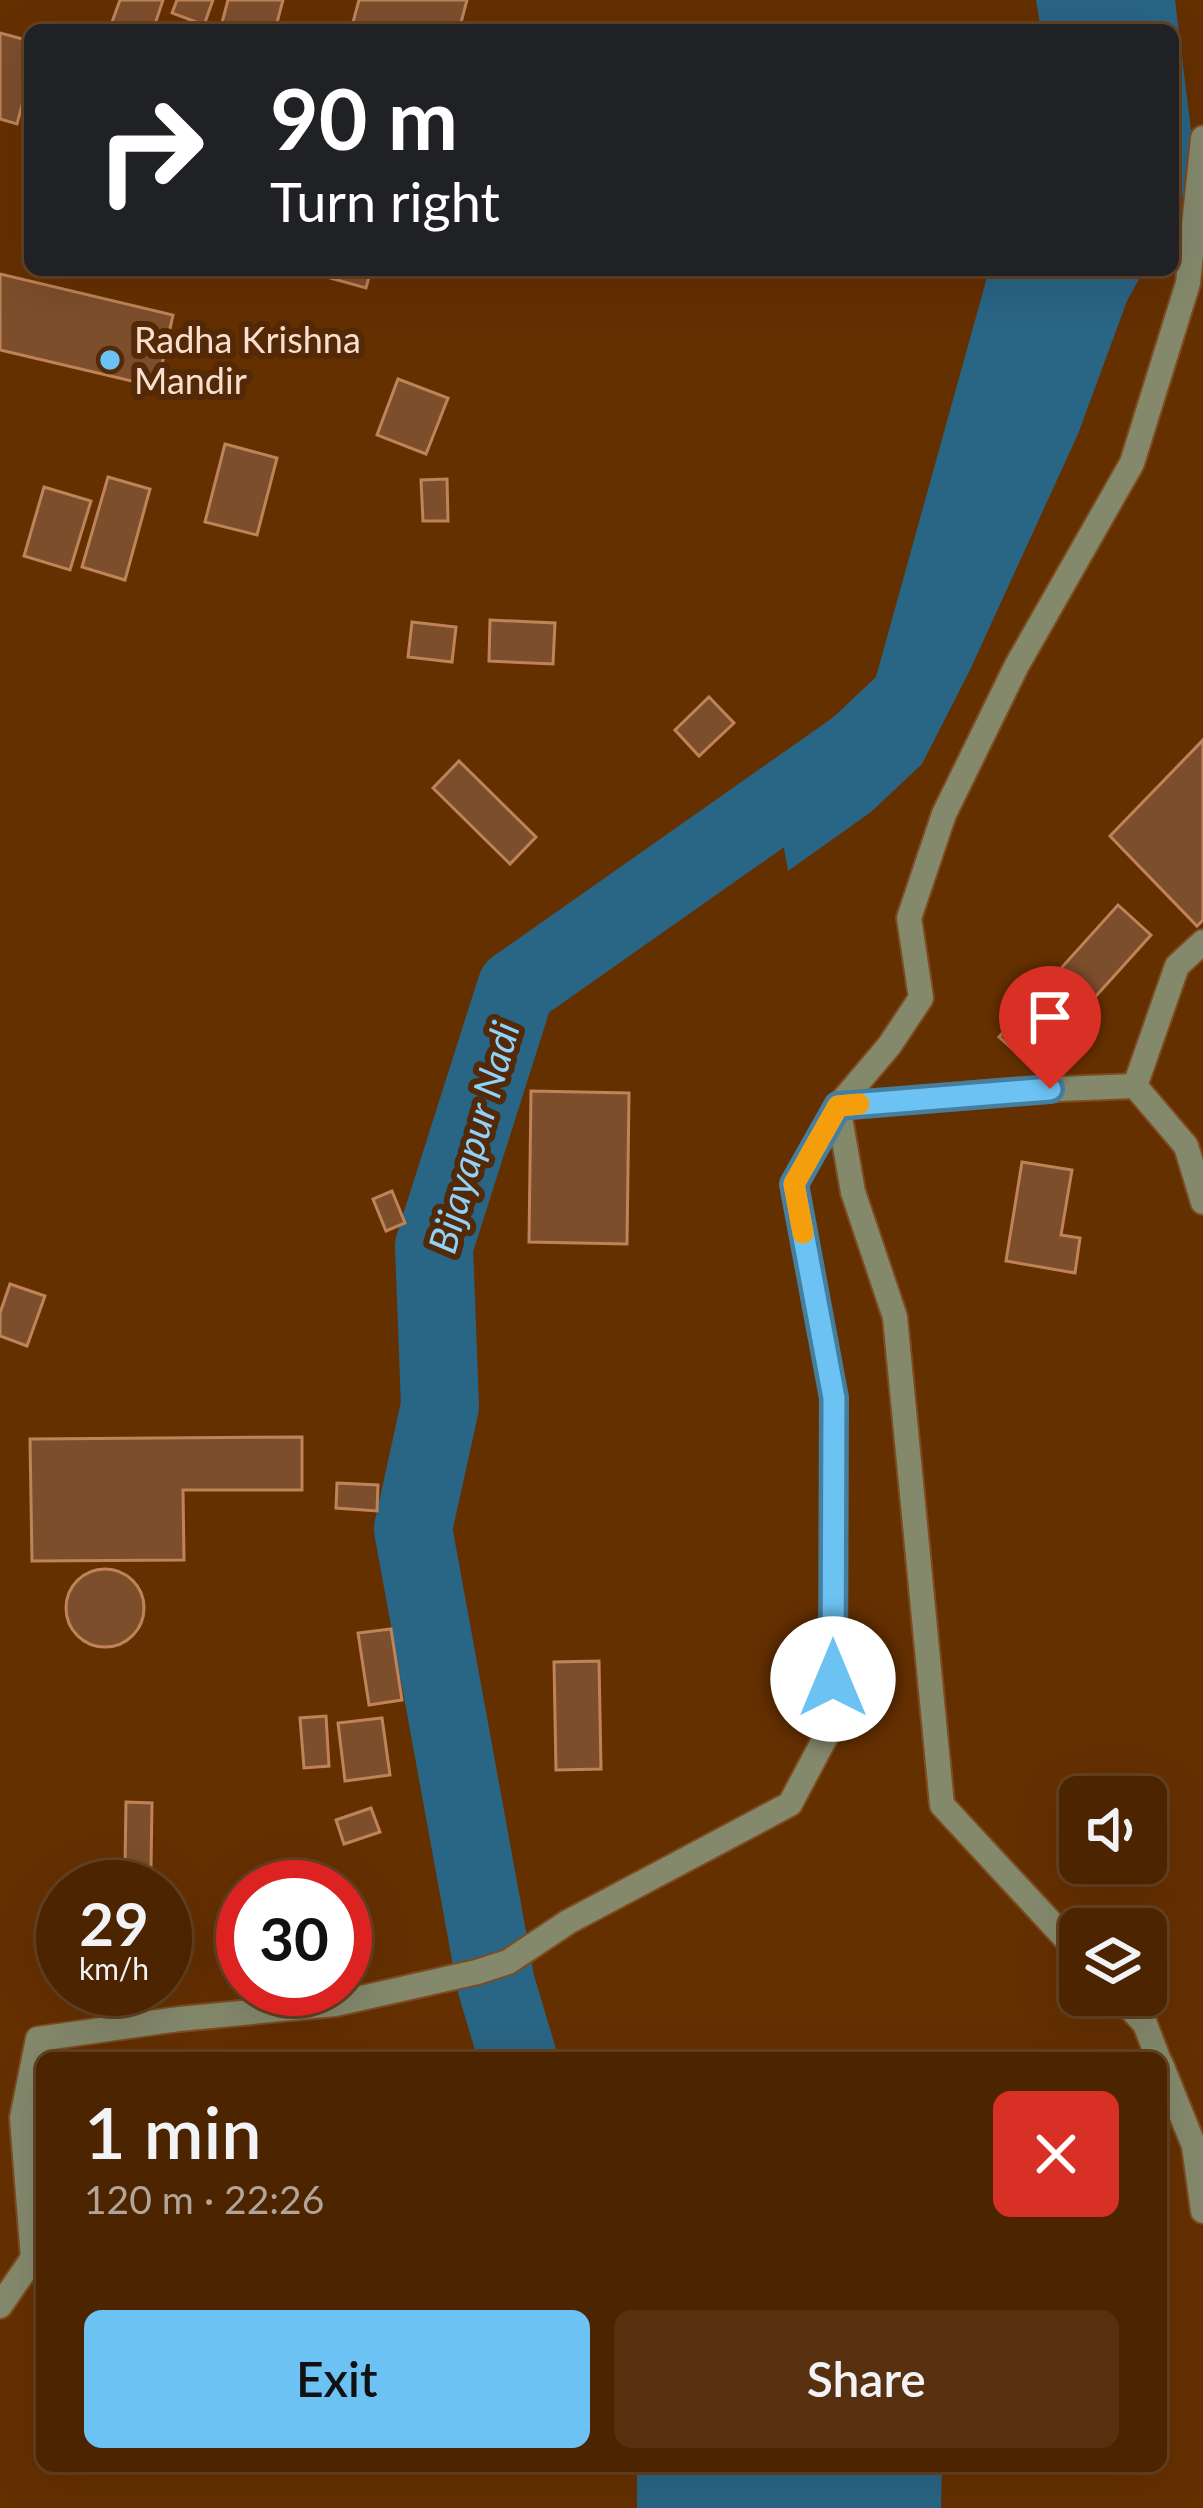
<!DOCTYPE html>
<meta charset="utf-8">
<style>
:root{--surface:#4c2400;--page:#56300f;--text:#f1f3f6;--muted:#b2a499;--line:#634122;--accent:#6cc2f3}
body{margin:0;font-family:Lato,sans-serif;background:var(--page);color:var(--text);height:100vh;display:flex;flex-direction:column;font-size:45px;white-space:nowrap}
*{box-sizing:border-box;margin:0}
p{font-size:39px;color:var(--muted)}
.icon{flex:none;width:66px;height:66px;fill:none;stroke:currentColor;stroke-width:2;stroke-linecap:round;stroke-linejoin:round}
.map{position:relative;flex:1;overflow:hidden}
.panel{position:absolute;left:36px;top:2052px;width:1131px;height:420px;display:flex;flex-direction:column;background:var(--surface);border-radius:18px;box-shadow:0 12px 48px #0002,0 0 0 3px var(--line)}
.panel>*{flex:none}
.top-card{position:absolute;left:24px;top:24px;width:1155px;height:252px;border-radius:18px;box-shadow:0 12px 48px #0002,0 0 0 3px var(--line);background:#202124;color:#fff;overflow:hidden}
.controls{position:absolute;left:1059px;top:1776px;display:grid;gap:24px}
.controls a{display:grid;place-items:center;width:108px;height:108px;border-radius:18px;background:var(--surface);box-shadow:0 12px 48px #0002,0 0 0 3px var(--line);font-size:60px}
.speed{position:absolute;left:36px;top:1860px;display:flex;gap:24px;font-size:60px;font-weight:700;text-align:center}
.speed>*{display:grid;place-content:center;width:156px;height:156px;border-radius:50%;background:var(--surface);box-shadow:0 12px 48px #0002,0 0 0 3px var(--line);line-height:1}
.speed small{font-size:30px;font-weight:400}
.speed .limit{border:18px solid #d22;background:#fff;color:#111}
.pin{position:absolute;display:grid;place-items:center;width:102px;height:102px;color:#fff;margin:-123px -51px;border-radius:50% 50% 50% 0;rotate:-45deg;box-shadow:0 0 12px #0007}
.pin .icon{rotate:45deg}
.me{position:absolute;width:132px;margin:-66px;rotate:0deg;stroke-linejoin:round;filter:drop-shadow(0 0 9px #0008)}
.turn{display:flex;align-items:center;gap:42px;height:252px;padding:0 48px;font-size:54px}
.turn .icon{width:156px;height:156px;stroke-width:2.5}
.turn b{display:block;font-size:84px;line-height:102px}
.round{display:grid;place-items:center;flex:none;width:126px;height:126px;border-radius:18px;background:var(--page)}
.headline{display:flex;align-items:center;justify-content:space-between;height:204px;padding:0 48px}
h1{font-size:72px;font-weight:600;line-height:90px}
.button{display:flex;gap:24px;margin-top:auto;padding:24px 48px}
.button a{flex:1;height:138px;border-radius:18px;background:var(--accent);color:#111;font-size:48px;font-weight:600;line-height:138px;text-align:center}
.button a+a{background:var(--page);color:var(--text)}
.map>svg:first-child{display:block}
.water{fill:#296585}
.lines{fill:none;stroke-linecap:round;stroke-linejoin:round}
.river{stroke:#296585;stroke-width:78}
.building{fill:#7d4e2c;stroke:#bf8359;stroke-width:3}
.lane-casing{stroke:#7d4c21;stroke-width:28}
.street-casing{stroke:#7d4c21;stroke-width:28}
.lane{stroke:#85896c;stroke-width:24}
.street{stroke:#85896c;stroke-width:24}
.route-casing{stroke:#467e9e;stroke-width:30}
.route{stroke:#6cc2f3;stroke-width:21}
.slow{stroke:#f59e0b;stroke-width:21}
.poi-dot{fill:#6cc2f3;stroke:#532907;stroke-width:4.5}
.labels{text-anchor:middle;dominant-baseline:central;stroke-width:12;stroke-linejoin:round;paint-order:stroke}
.poi-label{font-size:36px;fill:#fadfce;stroke:#532907;text-anchor:start}
.water-label{font-size:39px;font-style:italic;fill:#8fd2fa;stroke:#532907}
</style>
<div class="map">
<svg width="1203" height="2508" viewBox="0 0 1203 2508">
<rect width="100%" height="100%" fill="#653000"/>
<g class="water">
<polygon points="1036,0 1175,0 1196,171 1173,215 1173,30 1041,30"/>
<polygon points="989,270 1144,270 1127,301 1078,434 970,670 922,764 871,812 788,871 771,776 876,677"/>
<polygon points="637,2466 942,2466 941,2508 637,2508"/>
</g>
<g class="lines">
<polyline class="river" points="518,2058 496,1984 413,1529 440,1406 434,1246 516,988 866,742"/>
</g>
<g class="building">
<polygon points="120,0 163,0 153,30 134,30 112,22"/>
<polygon points="177,0 213,0 204,25 172,13"/>
<polygon points="228,0 283,0 275,30 220,30"/>
<polygon points="359,0 467,0 459,30 367,30 352,26"/>
<polygon points="0,33 30,41 30,75 17,124 0,119"/>
<polygon points="320,270 371,270 366,288 319,275"/>
<polygon points="0,274 173,315 157,387 0,350"/>
<polygon points="398,379 448,398 426,454 377,435"/>
<polygon points="225,444 277,458 257,535 205,522"/>
<polygon points="108,477 150,489 125,580 82,567"/>
<polygon points="447,479 448,521 423,521 421,480"/>
<polygon points="44,487 91,501 70,570 24,556"/>
<polygon points="490,620 555,623 553,664 489,661"/>
<polygon points="412,622 456,627 452,662 408,657"/>
<polygon points="709,697 734,723 699,756 675,730"/>
<polygon points="1203,740 1203,920 1197,926 1110,836"/>
<polygon points="459,761 536,837 510,864 433,788"/>
<polygon points="1118,905 1151,935 1032,1067 999,1037"/>
<polygon points="531,1091 629,1093 627,1244 529,1242"/>
<polygon points="1022,1162 1072,1170 1061,1235 1080,1238 1075,1273 1006,1261"/>
<polygon points="392,1191 405,1223 386,1231 373,1199"/>
<polygon points="10,1284 45,1296 27,1346 0,1336 0,1313"/>
<polygon points="302,1437 302,1490 183,1490 184,1560 32,1561 30,1439"/>
<polygon points="337,1483 378,1485 377,1511 336,1508"/>
<circle cx="105" cy="1608" r="39"/>
<polygon points="391,1629 402,1700 369,1705 358,1633"/>
<polygon points="599,1661 601,1769 556,1770 554,1662"/>
<polygon points="326,1716 329,1766 304,1768 300,1718"/>
<polygon points="382,1718 390,1775 345,1781 338,1723"/>
<polygon points="126,1802 152,1803 151,1867 125,1866"/>
<polygon points="371,1808 380,1832 344,1844 336,1820"/>
</g>
<g class="lines">
<g class="lane-casing">
<g id="lane">
<polyline points="838,1106 853,1192 895,1317 942,1805 1080,1954"/>
<polyline points="1118,1995 1145,2024 1158,2058"/>
<polyline points="1161,2064 1194,2146 1203,2211"/>
<polyline points="0,2306 33,2258 22,2118 38,2039 179,2019 335,2004 477,1972"/>
</g>
</g>
<g class="street-casing">
<g id="street">
<polyline points="1135,1086 1177,966 1203,942"/>
<polyline points="838,1106 889,1046 921,998 909,918 944,814 1017,665 1132,463 1188,283 1203,138"/>
<polyline points="477,1972 508,1962 568,1922 790,1804 832,1725 834,1398 794,1184 838,1106 1008,1091 1135,1086 1186,1146 1203,1202"/>
</g>
</g>
<use href="#lane" class="lane"/>
<use href="#street" class="street"/>
</g>
<g class="lines">
<g class="route-casing">
<polyline id="route" points="833,1679 834,1398 794,1184 838,1106 1050,1089"/>
</g>
<use href="#route" class="route"/>
<polyline class="slow" points="803,1233 794,1184 838,1106 859,1104"/>
</g>
<circle class="poi-dot" cx="110" cy="360" r="12"/>
<g class="labels">
<g class="poi-label">
<text x="134" y="339">Radha Krishna<tspan x="134" dy="41">Mandir</tspan></text>
</g>
<g class="water-label">
<text transform="translate(473 1137) rotate(-74)">Bijayapur Nadi</text>
</g>
</g>
</svg>
<div class="controls">
<a><svg class="icon" aria-label="sound" viewBox="0 0 24 24"><path d="M4 9h4l5-4v14l-5-4H4zM17 9q2 3 0 6"/></svg></a>
<a><svg class="icon" aria-label="layers" viewBox="0 0 24 24"><path d="M12 4l9 5-9 5-9-5zM3 14l9 5 9-5"/></svg></a>
</div>
<div class="speed"><div>29<small>km/h</small></div><div class="limit">30</div></div>
<div class="pin" style="left:1050px;top:1089px;background:#d93025"><svg class="icon" aria-label="arrive" viewBox="0 0 24 24"><path d="M6 21V4h12l-3 4 3 4H6"/></svg></div>
<svg class="me" style="left:833px;top:1679px" viewBox="-20 -20 40 40"><circle r="19" fill="#fff"/><path d="M0-13L10 11 0 6-10 11z" fill="#6cc2f3"/></svg>
<div class="top-card">
<div class="turn"><svg class="icon" aria-label="right" viewBox="0 0 24 24"><path d="M7 20v-9h11M14 6l5 5-5 5"/></svg><div><b>90 m</b>Turn right</div></div>
</div>
<section class="panel">
<div class="headline"><div><h1>1 min</h1><p>120 m · 22:26</p></div><a class="round" style="background:#d93025;color:#fff"><svg class="icon" aria-label="close" viewBox="0 0 24 24"><path d="M6 6l12 12M18 6L6 18"/></svg></a></div>
<div class="button"><a>Exit</a><a>Share</a></div>
</section>
</div>
